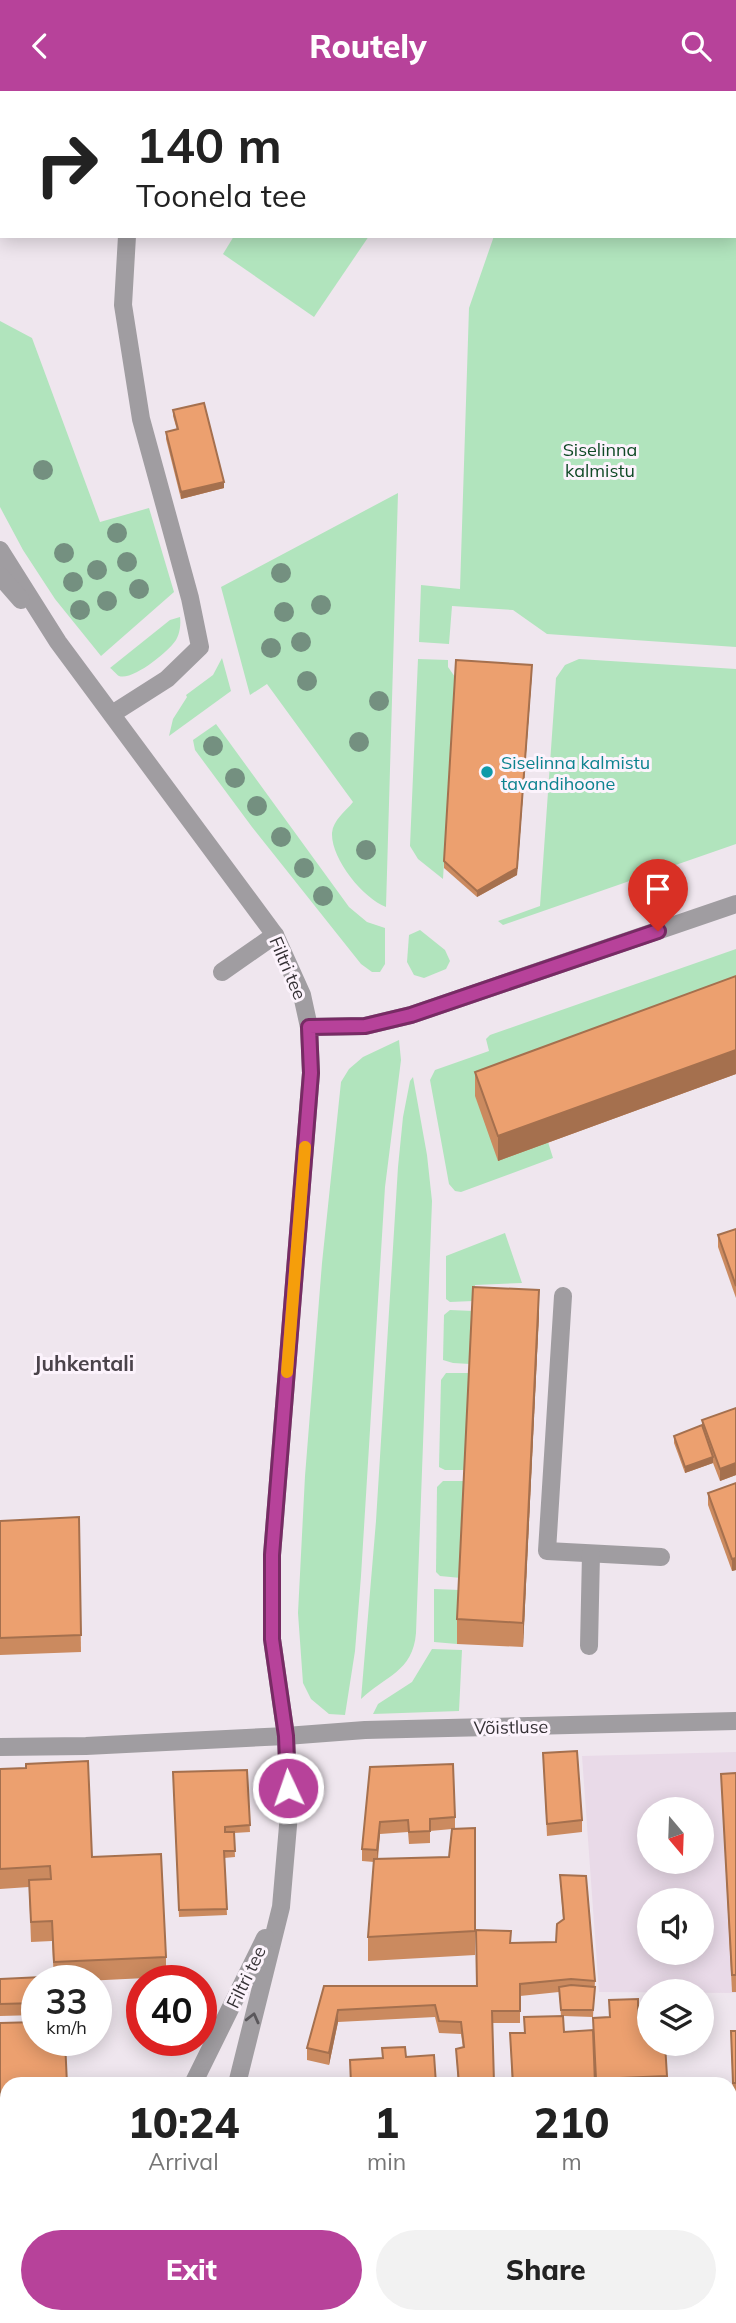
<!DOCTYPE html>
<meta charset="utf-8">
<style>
:root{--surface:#fff;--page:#f2f2f2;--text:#222;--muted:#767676;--accent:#b7429a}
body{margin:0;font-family:Mulish,sans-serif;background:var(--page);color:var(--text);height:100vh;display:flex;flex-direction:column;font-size:26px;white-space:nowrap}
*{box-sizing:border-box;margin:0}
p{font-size:23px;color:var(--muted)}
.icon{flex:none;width:38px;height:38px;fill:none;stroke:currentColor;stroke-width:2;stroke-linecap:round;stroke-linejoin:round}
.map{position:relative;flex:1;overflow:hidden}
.drawer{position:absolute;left:0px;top:1986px;width:737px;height:247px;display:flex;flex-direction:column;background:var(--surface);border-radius:21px 21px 0 0;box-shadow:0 4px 18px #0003}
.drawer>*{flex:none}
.top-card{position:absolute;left:0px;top:0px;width:737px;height:147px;box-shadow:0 4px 18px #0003;background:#fff;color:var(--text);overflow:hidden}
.needle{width:46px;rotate:161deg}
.tools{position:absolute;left:637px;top:1706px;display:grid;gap:14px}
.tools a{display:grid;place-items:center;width:77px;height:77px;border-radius:50%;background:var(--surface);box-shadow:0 4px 18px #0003;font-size:35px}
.speed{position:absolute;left:21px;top:1874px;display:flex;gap:14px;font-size:35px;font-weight:700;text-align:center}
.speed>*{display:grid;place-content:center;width:91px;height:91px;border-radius:50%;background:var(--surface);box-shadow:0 4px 18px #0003;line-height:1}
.speed small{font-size:18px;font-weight:400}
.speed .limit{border:10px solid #d22;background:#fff;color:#111}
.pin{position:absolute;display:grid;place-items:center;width:60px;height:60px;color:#fff;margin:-72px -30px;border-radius:50% 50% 50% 0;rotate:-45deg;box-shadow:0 0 7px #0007}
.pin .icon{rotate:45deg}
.me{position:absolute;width:77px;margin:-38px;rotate:357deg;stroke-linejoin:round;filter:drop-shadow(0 0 5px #0008)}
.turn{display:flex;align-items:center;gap:24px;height:147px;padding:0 21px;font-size:32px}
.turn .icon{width:91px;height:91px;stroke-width:2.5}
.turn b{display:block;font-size:49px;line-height:60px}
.eta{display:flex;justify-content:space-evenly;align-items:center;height:119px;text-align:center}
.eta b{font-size:42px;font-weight:800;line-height:49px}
.cta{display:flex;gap:14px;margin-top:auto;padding:14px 21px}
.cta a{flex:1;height:80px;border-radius:42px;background:var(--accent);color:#fff;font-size:28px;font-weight:800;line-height:80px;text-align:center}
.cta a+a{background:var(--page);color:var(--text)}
header{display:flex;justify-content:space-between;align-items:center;height:91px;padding:0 21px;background:var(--accent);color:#fff;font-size:32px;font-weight:800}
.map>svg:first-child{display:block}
.commercial{fill:#f3d8d5}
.built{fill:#e9dae8;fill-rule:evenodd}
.green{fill:#b1e4bd}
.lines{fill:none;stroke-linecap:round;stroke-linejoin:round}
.service{stroke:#a09da1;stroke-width:18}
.minor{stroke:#a09da1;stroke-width:18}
.tertiary{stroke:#a09da1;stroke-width:18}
.secondary{stroke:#7d787e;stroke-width:18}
.tree{fill:#749080}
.wall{fill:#cb8a5f;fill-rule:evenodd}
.shaded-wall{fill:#a5704e}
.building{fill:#eca06f;stroke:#a5704e;stroke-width:2}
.oneway{stroke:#5a575b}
.route-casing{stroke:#772b64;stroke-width:18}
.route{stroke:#b7429a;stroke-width:12}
.slow{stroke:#f59e0b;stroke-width:12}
.culture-dot{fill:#0f9aa8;stroke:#fcf3fc;stroke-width:2.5}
.labels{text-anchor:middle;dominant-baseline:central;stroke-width:6;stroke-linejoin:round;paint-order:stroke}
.park-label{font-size:18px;fill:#104a26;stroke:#fcf3fc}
.culture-label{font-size:18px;fill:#0d838f;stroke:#fcf3fc;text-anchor:start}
.street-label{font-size:18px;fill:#353135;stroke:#fcf3fc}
.quarter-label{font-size:21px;font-weight:bold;fill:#4a434a;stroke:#fcf3fc}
</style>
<header><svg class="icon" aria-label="back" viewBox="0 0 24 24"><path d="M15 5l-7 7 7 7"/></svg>Routely<svg class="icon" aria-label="search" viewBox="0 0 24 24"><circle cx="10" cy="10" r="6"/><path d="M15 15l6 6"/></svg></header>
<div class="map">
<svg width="736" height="2232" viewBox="0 0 736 2232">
<rect width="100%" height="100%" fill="#efe6ee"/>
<polygon class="commercial" points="730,2220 736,2220 736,2232 457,2232 595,2226 730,2226"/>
<path class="built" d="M736,1661V1902L599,1901L582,1665ZM649,1718H702V1771H649ZM649,1810H702V1862H649Z"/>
<g class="green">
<polygon points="327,0 467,0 326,2"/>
<polygon points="597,0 736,0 736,556 547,543 513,519 452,515 449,553 419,551 421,494 460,498 469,217 494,145 735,145 735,2 596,2"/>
<polygon points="234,145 369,145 314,226 223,163"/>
<polygon points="0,230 32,247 100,431 149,417 174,501 101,565 55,508 23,459 0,416"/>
<path d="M398,402L386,816C363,807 331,768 332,742C333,729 346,720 353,711L267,593L250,604L221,496Z"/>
<path d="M180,526C181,533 180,542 176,549C169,560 133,590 119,585C117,584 112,578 110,577L170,529Z"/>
<polygon points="222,567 231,600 169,645 173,628 187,606 186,604 213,584"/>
<polygon points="418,568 448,569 448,576 455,586 443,788 418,768 410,755"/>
<polygon points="579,568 736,578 736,753 503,834 498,830 540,815 556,587 565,574"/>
<polygon points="216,633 349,816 367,831 385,837 385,873 380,881 372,881 361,873 252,736 195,659 193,649"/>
<polygon points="420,839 445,859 450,870 446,878 424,887 414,884 407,871 409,844"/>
<polygon points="736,858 736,910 548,1051 553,1067 461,1101 455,1100 449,1093 430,989 435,979 489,960 486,948 490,944"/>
<polygon points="399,949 401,969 385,1096 361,1485 355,1560 345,1624 329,1623 311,1608 303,1592 298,1522 305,1385 322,1172 341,991 349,978 363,966"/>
<path d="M413,986L427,1064L432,1110L416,1542C413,1581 385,1585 361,1608L376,1430L398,1076L403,1026L410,990Z"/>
<polygon points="505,1142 522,1192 475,1194 473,1210 450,1211 446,1208 446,1165"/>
<polygon points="450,1219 473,1220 470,1273 453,1272 443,1269 444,1224"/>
<polygon points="446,1282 470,1282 466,1379 445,1379 439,1376 441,1289"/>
<polygon points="443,1390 465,1390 461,1487 440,1485 436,1481 437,1396"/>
<polygon points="434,1498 460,1499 457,1553 434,1551"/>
<polygon points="432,1558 462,1559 459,1620 373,1623 378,1613 412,1591"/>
</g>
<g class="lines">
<g class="service">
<polyline points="63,2 64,0"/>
<polyline points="157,2 158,0"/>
<polyline points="0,104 2,103"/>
<polyline points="112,623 167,588 200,556 190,507 141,328 123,214 127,145"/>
<polyline points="222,881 275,844"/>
<polyline points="563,1205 547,1460 661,1466"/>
<polyline points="589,1555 591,1463"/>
<polyline points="0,1656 86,1655 286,1645"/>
<polyline points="329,2226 330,2232"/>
<polyline points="490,2226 490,2232"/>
</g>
<g class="minor">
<polyline points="309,936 365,935 411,924 736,813"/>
<polyline points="286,1645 365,1639 736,1630"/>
<polyline points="243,2232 249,2226"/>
</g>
<g class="tertiary">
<polyline points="0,459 58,551 275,844 302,904 309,936 311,982 272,1464 272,1548 286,1645 289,1723 281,1816 237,1993"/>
<polyline points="0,485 21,509"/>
<polyline points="193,1993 265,1847"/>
<polyline points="730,2180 736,2179"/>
</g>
<g class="secondary">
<polyline points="3,2200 7,2203"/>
<polyline points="36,2232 42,2226"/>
<polyline points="120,2232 124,2226"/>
</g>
</g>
<g class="tree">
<circle cx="43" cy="379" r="10"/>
<circle cx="117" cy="442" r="10"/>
<circle cx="64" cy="462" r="10"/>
<circle cx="127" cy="471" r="10"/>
<circle cx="97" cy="479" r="10"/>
<circle cx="281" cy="482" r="10"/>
<circle cx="73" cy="491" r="10"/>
<circle cx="139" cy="498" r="10"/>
<circle cx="107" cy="510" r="10"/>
<circle cx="321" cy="514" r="10"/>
<circle cx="80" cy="519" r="10"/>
<circle cx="284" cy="521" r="10"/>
<circle cx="301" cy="551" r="10"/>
<circle cx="271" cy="557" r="10"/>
<circle cx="307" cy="590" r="10"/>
<circle cx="379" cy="610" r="10"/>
<circle cx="359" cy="651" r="10"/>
<circle cx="213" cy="655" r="10"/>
<circle cx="235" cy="687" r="10"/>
<circle cx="257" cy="715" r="10"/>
<circle cx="281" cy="746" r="10"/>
<circle cx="366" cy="759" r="10"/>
<circle cx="304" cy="777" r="10"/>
<circle cx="323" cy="805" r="10"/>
</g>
<g class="wall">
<polygon points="173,319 224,397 181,408 166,348 166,341 177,339 173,325"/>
<polygon points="532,581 517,784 477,806 444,777 444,770"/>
<polygon points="736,885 736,983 498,1070 475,1005 475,981"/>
<polygon points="736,1138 736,1207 718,1156 718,1144"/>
<polygon points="539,1223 523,1556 457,1553 457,1528"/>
<polygon points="736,1317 736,1384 720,1390 713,1372 685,1382 674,1352 674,1345 702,1334 702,1329"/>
<polygon points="736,1392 736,1479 732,1480 708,1414 708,1402"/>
<polygon points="79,1426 81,1561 0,1564 0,1430"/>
<polygon points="543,1662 582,1729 582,1741 547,1745"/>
<path d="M370,1676L455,1726V1737H475V1864L368,1870V1846L374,1771L362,1770V1758ZM452,1738L449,1766L378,1768L380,1743L408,1741L409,1753L430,1752V1740Z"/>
<polygon points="0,1678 92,1766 166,1866 166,1886 85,1890 54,1890 52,1850 31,1851 29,1796 0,1798"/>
<polygon points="247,1679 250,1741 234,1742 235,1766 224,1767 227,1824 179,1826 173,1681"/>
<polygon points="736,1682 736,1901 732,1901 721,1683"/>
<polygon points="560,1784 595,1890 593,1926 563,1925 564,1941 593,1939 593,1927 609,1926 609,1909 638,1926 665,1953 667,1993 512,1993 510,1942 525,1942 524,1926 561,1925 559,1901 520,1905 520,1932 492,1932 494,1993 458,1993 456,1958 463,1957 461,1943 439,1942 435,1926 338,1931 329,1974 307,1969 307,1957 324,1895 477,1895 511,1852 556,1851 563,1829"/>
<polygon points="0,1888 37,1890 37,1924 0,1925"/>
<polygon points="0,1932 7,1993 7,2046 1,2047 0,2013"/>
<polygon points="731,1940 736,1940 736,2016 733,2016"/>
<rect x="0" y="2064" width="7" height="93"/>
</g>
<g class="shaded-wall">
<polygon points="28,0 40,0 39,2 26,2"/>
<polygon points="2,41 2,62 0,64 0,44"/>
<polygon points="224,391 224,397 181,408 181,401"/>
<polygon points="532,581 517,784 477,806 477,800"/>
<polygon points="736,959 736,983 498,1070 498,1045"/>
<polygon points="539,1199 539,1223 523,1556 523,1532"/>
<polygon points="713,1366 713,1372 685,1382 685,1376"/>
<polygon points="736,1372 736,1384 720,1390 720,1378"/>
<polygon points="736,1467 736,1479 732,1480 732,1468"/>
<polygon points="380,1731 380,1743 377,1771 377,1759"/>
<polygon points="338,1919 338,1931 329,1974 329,1962"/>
</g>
<g class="building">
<polygon points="0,0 28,0 26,2 2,2 2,41 0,44"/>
<polygon points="204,312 224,391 181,401 166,341 178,338 173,319"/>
<polygon points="456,569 532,574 517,777 477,800 444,770"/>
<polygon points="736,885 736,959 498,1045 475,981"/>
<polygon points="736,1138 736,1195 718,1144"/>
<polygon points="473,1196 539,1199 523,1532 457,1528"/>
<polygon points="736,1317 736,1372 720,1378 702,1329"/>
<polygon points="702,1334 713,1366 685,1376 674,1345"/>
<polygon points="736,1392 736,1467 732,1468 708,1402"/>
<polygon points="79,1426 81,1544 0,1547 0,1430"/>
<polygon points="577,1660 582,1729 547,1733 543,1662"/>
<polygon points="88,1670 92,1766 161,1763 166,1866 54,1871 52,1830 31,1831 29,1789 51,1788 50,1775 0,1778 0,1678 26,1677 26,1673"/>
<polygon points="453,1673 455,1726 430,1728 430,1740 409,1741 408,1729 380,1731 377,1759 362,1758 370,1676"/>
<polygon points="247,1679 250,1734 225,1736 225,1741 234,1741 235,1760 224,1760 227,1818 179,1819 173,1681"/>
<polygon points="736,1682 736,1884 732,1884 721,1683"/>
<polygon points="475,1737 475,1840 368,1846 374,1768 449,1766 452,1738"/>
<polygon points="560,1784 586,1785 595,1890 571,1888 520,1893 520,1920 492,1920 494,1992 483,1993 459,1993 456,1958 464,1956 461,1931 439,1930 435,1914 338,1919 329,1962 307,1957 324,1895 477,1895 476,1839 511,1840 510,1852 556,1851 557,1833 564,1828"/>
<polygon points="42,1886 42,1890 37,1890 37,1912 0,1913 0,1888"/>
<polygon points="571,1894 595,1896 593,1919 561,1919 559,1896"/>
<polygon points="638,1908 638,1926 649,1926 649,1953 665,1953 667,1985 596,1988 593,1927 610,1926 609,1909"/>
<polygon points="563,1925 564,1941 593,1939 595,1993 513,1993 510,1942 525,1942 524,1926"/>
<polygon points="37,1931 37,1950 65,1950 67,1993 7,1993 7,2030 1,2030 0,1997 0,1932"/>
<polygon points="731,1940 736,1940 736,1992 733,1992"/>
<polygon points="405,1956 406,1966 434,1964 436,1993 351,1993 350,1969 383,1967 382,1957"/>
<polygon points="735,2044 736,2044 736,2078"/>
<rect x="0" y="2064" width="7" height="69"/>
</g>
<defs><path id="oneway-chevron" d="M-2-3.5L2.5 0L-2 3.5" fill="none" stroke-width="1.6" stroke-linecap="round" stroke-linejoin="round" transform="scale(1.75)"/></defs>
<use class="oneway" href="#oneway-chevron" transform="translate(253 1927) rotate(-76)"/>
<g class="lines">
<g class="route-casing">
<polyline id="route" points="288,1697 286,1645 272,1548 272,1464 311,982 309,936 365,935 411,924 658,840"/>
</g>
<use href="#route" class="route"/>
<polyline class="slow" points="287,1281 305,1056"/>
</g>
<circle class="culture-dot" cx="487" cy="681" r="7"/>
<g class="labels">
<g class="park-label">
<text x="600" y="358">Siselinna<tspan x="600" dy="21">kalmistu</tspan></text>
</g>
<g class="culture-label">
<text x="501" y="671">Siselinna kalmistu<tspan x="501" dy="21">tavandihoone</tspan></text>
</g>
<g class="street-label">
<text transform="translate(288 877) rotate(67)">Filtri tee</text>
<text transform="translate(511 1636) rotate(-1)">Võistluse</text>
<text transform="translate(246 1886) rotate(-64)">Filtri tee</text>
</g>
<g class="quarter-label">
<text x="84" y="1272">Juhkentali</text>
</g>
</g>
</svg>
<div class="tools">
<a><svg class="needle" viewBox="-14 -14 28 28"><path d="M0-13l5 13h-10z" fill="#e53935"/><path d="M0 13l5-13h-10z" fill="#767676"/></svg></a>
<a><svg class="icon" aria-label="sound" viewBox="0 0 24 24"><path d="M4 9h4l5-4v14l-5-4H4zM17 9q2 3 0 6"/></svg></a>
<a><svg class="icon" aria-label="layers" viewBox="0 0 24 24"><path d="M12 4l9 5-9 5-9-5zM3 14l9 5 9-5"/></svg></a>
</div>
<div class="speed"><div>33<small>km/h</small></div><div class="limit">40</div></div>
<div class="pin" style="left:658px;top:840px;background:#d93025"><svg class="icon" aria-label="arrive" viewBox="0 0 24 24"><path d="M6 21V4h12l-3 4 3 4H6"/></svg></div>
<svg class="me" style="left:288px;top:1697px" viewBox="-20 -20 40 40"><circle r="17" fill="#b7429a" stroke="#fff" stroke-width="3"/><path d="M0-11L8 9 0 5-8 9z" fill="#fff"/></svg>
<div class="top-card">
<div class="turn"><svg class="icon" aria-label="right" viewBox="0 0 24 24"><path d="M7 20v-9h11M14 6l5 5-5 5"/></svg><div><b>140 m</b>Toonela tee</div></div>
</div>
<section class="drawer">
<div class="eta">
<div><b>10:24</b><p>Arrival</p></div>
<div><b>1</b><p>min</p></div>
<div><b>210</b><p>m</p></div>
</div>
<div class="cta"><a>Exit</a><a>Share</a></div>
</section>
</div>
